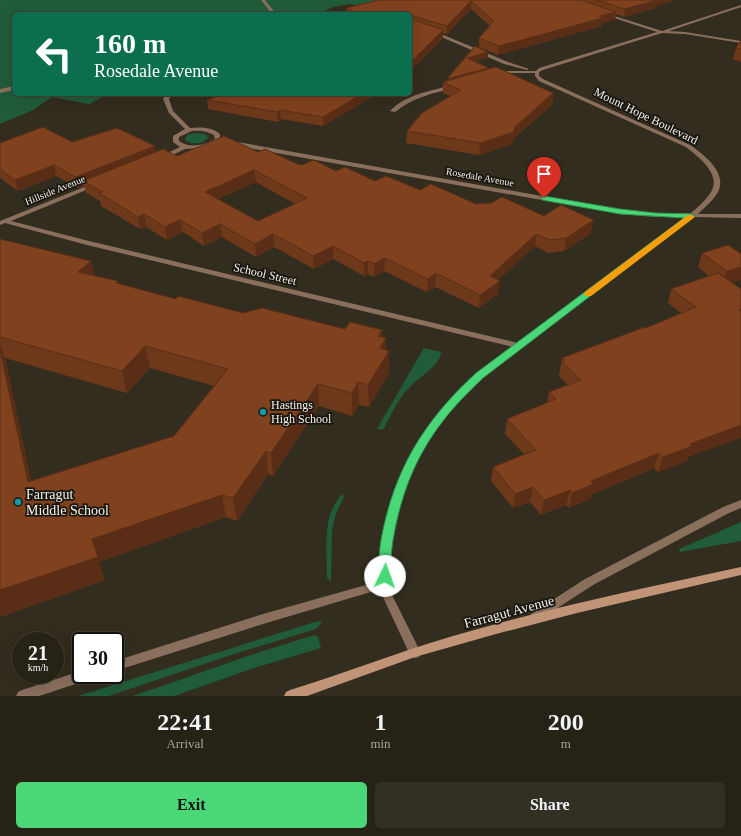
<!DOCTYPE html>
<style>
:root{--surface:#262216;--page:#322f23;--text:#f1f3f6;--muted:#a4a4a1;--line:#423f35;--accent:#4ad778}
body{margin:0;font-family:"Times New Roman",serif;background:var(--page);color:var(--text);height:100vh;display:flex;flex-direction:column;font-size:15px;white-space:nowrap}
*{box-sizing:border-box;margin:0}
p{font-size:13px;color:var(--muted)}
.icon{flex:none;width:22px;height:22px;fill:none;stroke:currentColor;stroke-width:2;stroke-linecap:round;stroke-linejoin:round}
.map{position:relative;height:696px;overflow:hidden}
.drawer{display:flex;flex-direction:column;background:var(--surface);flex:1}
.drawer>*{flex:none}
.top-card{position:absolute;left:12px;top:12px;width:400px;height:84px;border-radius:6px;box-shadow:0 4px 16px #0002,0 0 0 1px var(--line);background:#0b6e4f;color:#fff;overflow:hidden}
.speed{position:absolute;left:12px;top:632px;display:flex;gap:8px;font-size:20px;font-weight:700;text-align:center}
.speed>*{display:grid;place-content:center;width:52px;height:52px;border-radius:50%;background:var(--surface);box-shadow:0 4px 16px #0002,0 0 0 1px var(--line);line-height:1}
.speed small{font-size:10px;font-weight:400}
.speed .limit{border:2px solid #111;border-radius:6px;background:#fff;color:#111}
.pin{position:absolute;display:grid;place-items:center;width:34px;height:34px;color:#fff;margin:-41px -17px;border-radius:50% 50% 50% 0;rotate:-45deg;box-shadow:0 0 4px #0007}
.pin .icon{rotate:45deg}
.me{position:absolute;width:44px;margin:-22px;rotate:3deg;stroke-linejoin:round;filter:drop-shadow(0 0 3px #0008)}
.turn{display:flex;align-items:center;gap:14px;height:84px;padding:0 16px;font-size:18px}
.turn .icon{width:52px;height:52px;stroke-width:2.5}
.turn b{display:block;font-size:28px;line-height:34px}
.eta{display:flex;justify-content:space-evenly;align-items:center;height:68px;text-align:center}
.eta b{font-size:24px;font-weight:700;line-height:28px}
.cta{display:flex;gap:8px;margin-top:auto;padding:8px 16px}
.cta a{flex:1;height:46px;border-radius:6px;background:var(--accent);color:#111;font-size:16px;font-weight:700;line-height:46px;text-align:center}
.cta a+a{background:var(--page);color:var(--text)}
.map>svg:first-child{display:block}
.green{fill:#215c3a}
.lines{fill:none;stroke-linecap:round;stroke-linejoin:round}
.street{fill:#8b6f5d;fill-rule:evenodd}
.secondary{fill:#c19477;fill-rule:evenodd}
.wall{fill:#6e381b;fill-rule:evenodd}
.shaded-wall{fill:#5a2e16}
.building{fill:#80411f;stroke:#5a2e16;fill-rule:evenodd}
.route{fill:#4ad778;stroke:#308c4e}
.slow{fill:#f59e0b}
.culture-dot{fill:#0f9aa8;stroke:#18160f;stroke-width:1.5}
.labels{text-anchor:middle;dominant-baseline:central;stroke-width:3.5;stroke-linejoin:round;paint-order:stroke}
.far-street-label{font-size:10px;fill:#f4f1e8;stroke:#18160f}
.street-label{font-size:12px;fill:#f4f1e8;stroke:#18160f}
.poi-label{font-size:12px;fill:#f4f1e8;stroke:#18160f;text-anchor:start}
.near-poi-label{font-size:14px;fill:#f4f1e8;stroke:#18160f;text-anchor:start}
.near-street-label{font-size:14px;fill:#f4f1e8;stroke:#18160f}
</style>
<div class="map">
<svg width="741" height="696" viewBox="0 0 741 696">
<rect width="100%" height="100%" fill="#322d1e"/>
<g class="green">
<polygon points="0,0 386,0 357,6 350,4 333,7 318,14 14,14 14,94 108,94 89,104 52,97 33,110 0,124"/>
<path d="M195,133L205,134L208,137C204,145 192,145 185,140L187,135Z"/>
<path d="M424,348L441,352C440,366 420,376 411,386C398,398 391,415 383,430L377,429Z"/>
<path d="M342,494L344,497L336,513L332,530L331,581L327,578C327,560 324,525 332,510C334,504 338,499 342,494Z"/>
<polygon points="741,522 741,541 680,552 679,549"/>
<polygon points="318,621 322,622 316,629 234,654 109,696 78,696"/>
<polygon points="314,635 318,637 321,648 254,668 174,696 133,696 257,653"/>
</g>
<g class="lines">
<g class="street">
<polygon points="261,0 265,0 276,14 272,14"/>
<path d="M741,5V7L669,31L685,32L741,41V43L685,34L662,33L543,70L539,72V76L543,79L690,145C703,154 726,171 719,190C715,199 706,206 698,214H741V218L694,217L483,378L450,411L437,428L417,461L408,481L395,525L390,560V577L392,595L421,653L419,657L415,658L411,657L382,595L381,589L263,624L115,671V661L263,614L380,581C378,558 382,536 388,514C403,459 433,412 476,375C488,365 501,356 513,347L87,245L5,223L0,225V221L94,183L96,184V186L11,221L89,241L518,343L686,217H656L620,214L232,145L229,143L232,141L620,210L656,213H691C697,208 704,202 709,195C724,176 700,158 686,147L539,81L535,76V73H504L498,75L496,74L504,71H536L539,68L657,32L605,15V13L662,31Z"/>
<polygon points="434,31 508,62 529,69 527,70 504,64 432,33 432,32"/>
<path d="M452,85L454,86V88C433,93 412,98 395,112L390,111C406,94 431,91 452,85Z"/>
<polygon points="14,86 14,90 0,93 0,89"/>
<path d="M166,94H172L169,99L173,111L190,128C200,127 212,127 220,134V141L202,148L185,149L164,159H160V157L180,147L173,142V136L185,129L169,113L163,99ZM192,131C200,130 207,131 214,135L215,139C204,145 190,149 179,141V137Z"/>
<polygon points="741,500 741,508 729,513 593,585 539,620 535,622 531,620 529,617 531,614 585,579 723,507"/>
<polygon points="81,671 81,675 93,675 91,679 39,696 16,696 18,692 22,690"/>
</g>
<path class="secondary" d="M741,567V575L577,613L496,634L415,657L307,696H284L286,692L290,690C345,673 398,652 453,636C548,608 645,588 741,567Z"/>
</g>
<g class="wall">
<polygon points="379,0 676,0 657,5 656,8 624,17 616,14 615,20 602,23 602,26 498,55 479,47 479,38 490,26 471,9 447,34 443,33 443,38 410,71 410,14 346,14 346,8"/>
<polygon points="741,40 741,62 733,59 736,48"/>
<polygon points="475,46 488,58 475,61 488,68 488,69 553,93 552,105 513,139 513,144 479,155 406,143 407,131 450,96 443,93 443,82 447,81 447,79"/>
<polygon points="377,94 323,126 281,119 278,122 208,109 207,100"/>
<path d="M72,142L156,152L177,156L258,152L297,164L336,171L375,181L420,190L476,204L544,216L591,233L564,251L548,253L535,246L498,280V294L479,308L435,287L427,292L384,271L374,277L368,274L364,276L333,259L314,269L274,247L256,257L222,237L204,246L183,232L167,240L146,227L140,229L101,206L100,201L86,193L84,186L78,188L56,176L18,191L0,178V143ZM256,182L295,204L258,221L218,199Z"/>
<path d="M0,239L94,276L119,284L176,299L243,313L345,329L382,330V337L386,338V350L389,373L369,407L359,405L352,416L319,406L273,476L268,474L237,521L226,517L99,562L105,580L0,617ZM5,358L127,393L150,368L214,386L174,436L31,481Z"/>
<polygon points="728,245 732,283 687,461 658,472 654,468 591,495 590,499 569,508 566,505 541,515 530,502 513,508 491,481 493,467 524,454 505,434 507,419 547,403 549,392 568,385 559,376 562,358 646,328 681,313 668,303 671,289 709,276 698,267 702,253"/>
</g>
<g class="shaded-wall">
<polygon points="651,0 676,0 657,5 656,8 624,17 625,9"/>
<polygon points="471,1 471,9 447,34 447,26"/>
<polygon points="616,12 615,20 602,23 602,26 498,55 499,46"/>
<polygon points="443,30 443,38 410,71 410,63"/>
<polygon points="488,52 488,58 467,64 467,58"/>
<polygon points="488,68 487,74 447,84 447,79"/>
<polygon points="553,93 552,105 513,139 515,127"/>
<polygon points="362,94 377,94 323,126 323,117"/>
<polygon points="280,110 281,119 278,122 277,112"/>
<polygon points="514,132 513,144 479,155 480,143"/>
<polygon points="155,146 157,157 83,181 84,186 78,188 75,177"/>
<polygon points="54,165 56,176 18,191 15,180"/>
<polygon points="254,170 256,182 207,204 205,192"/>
<polygon points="144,214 146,227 140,229 138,217"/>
<polygon points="180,220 183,232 167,240 165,227"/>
<polygon points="594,220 591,233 564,251 566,238"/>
<polygon points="220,224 222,237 204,246 202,233"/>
<polygon points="273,234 274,247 256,257 255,244"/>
<polygon points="536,234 535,246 488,289 490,276"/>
<polygon points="333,246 333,259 314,269 313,256"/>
<polygon points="385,258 384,271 374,277 374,264"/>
<polygon points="91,261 96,282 78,272"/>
<polygon points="368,261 368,274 364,276 364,263"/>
<polygon points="741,267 741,280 722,286 727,271"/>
<polygon points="436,273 435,287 427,292 428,279"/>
<polygon points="500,281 498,294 479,308 480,295"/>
<polygon points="382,330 382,345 386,338 386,356 389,351 389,373 369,407 368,385 378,336"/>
<polygon points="0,344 5,358 36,504 28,482 0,350"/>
<polygon points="145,346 150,368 127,393 122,371"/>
<polygon points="358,382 359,405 352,416 352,393"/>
<polygon points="318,384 319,406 273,476 271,453"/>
<polygon points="741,425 741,438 688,457 687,461 658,472 663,457 690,444"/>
<polygon points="266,451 268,474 237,521 233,498"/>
<polygon points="659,453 654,468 591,495 590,499 569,508 572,493 591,481"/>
<polygon points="533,487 530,502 513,508 515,494"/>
<polygon points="570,490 566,505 541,515 544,500"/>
<polygon points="222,495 226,517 99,562 105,580 0,617 0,590 92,539"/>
</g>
<g class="building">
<polygon points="379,0 581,0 616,12 599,16 603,18 499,46 479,38 494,21 471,1 447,26 410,15 410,14 359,14 346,8"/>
<polygon points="597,0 658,0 625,9"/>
<polygon points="410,19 443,30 410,63"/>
<polygon points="741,40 741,49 736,48"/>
<polygon points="475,46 488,52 467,58 488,68 447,79"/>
<polygon points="496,67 553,93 515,127 514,132 480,143 407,131 422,113 461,90 443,82"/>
<polygon points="224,94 362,94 323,117 280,110 277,112 207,100"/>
<polygon points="43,127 72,142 117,128 155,146 75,177 54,165 15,180 0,169 0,143"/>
<path d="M224,136L258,152L265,149L297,164L302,165L314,160L336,171L345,167L375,181L386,176L420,190L431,184L476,204L491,203L502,197L544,216L561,205L594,220L566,238L550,240L536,234L490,276L500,281L480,295L436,273L428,279L385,258L374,264L368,261L364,263L333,246L313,256L273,234L255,244L220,224L202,233L180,220L165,227L144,214L138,217L99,193L103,192L83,181L163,149L177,156ZM254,170L307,198L258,221L205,192Z"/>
<polygon points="0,239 91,261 78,272 118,281 116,283 176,299 178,296 243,313 262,308 345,329 350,322 382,330 378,336 386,338 380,348 389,351 368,385 358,382 352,393 318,384 271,453 266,451 233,498 222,495 92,539 98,557 0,590 0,350 28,482 174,436 228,369 145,346 122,371 0,337"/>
<polygon points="728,245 741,254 741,267 727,271 702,253"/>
<polygon points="718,273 741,289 741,309 739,310 741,311 741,425 690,444 692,446 663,457 659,453 591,481 594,484 572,493 570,490 544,500 533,487 515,494 493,467 536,450 507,419 556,399 549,392 581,380 562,362 565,360 562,358 645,327 646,328 696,307 671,289"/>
</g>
<path class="route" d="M544,196L620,209L656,213L692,214L695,216L483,378C432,425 405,470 393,540C391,551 391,564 391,576L389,580L385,581L380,580L379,576C379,564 379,551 381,540C394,469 424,421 476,373L684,218L620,214L542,200L541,198Z"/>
<polygon class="slow" points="688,215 691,215 695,217 591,296 585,296 584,294 585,292"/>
<g class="culture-dot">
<circle cx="263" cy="412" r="4"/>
<circle cx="18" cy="502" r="4"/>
</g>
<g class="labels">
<g class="far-street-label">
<text transform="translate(480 177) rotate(10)">Rosedale Avenue</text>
<text transform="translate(55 190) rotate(-22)">Hillside Avenue</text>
</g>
<g class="street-label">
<text transform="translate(646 116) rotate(26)">Mount Hope Boulevard</text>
<text transform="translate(265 274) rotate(13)">School Street</text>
</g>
<g class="poi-label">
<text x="271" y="405">Hastings<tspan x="271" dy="14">High School</tspan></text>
</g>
<g class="near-poi-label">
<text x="26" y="494">Farragut<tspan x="26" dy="16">Middle School</tspan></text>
</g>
<g class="near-street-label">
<text transform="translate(509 612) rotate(-15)">Farragut Avenue</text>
</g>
</g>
</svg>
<div class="speed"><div>21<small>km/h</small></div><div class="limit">30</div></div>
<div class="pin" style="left:544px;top:198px;background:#d93025"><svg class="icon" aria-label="arrive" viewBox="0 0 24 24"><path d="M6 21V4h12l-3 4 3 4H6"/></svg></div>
<svg class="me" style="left:385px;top:576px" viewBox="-20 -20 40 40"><circle r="19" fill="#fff"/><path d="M0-13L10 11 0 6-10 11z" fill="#4ad778"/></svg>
<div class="top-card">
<div class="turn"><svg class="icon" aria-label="left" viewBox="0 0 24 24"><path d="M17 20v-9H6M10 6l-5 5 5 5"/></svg><div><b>160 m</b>Rosedale Avenue</div></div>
</div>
</div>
<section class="drawer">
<div class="eta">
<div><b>22:41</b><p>Arrival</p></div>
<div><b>1</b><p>min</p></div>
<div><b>200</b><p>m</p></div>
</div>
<div class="cta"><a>Exit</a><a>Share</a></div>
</section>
